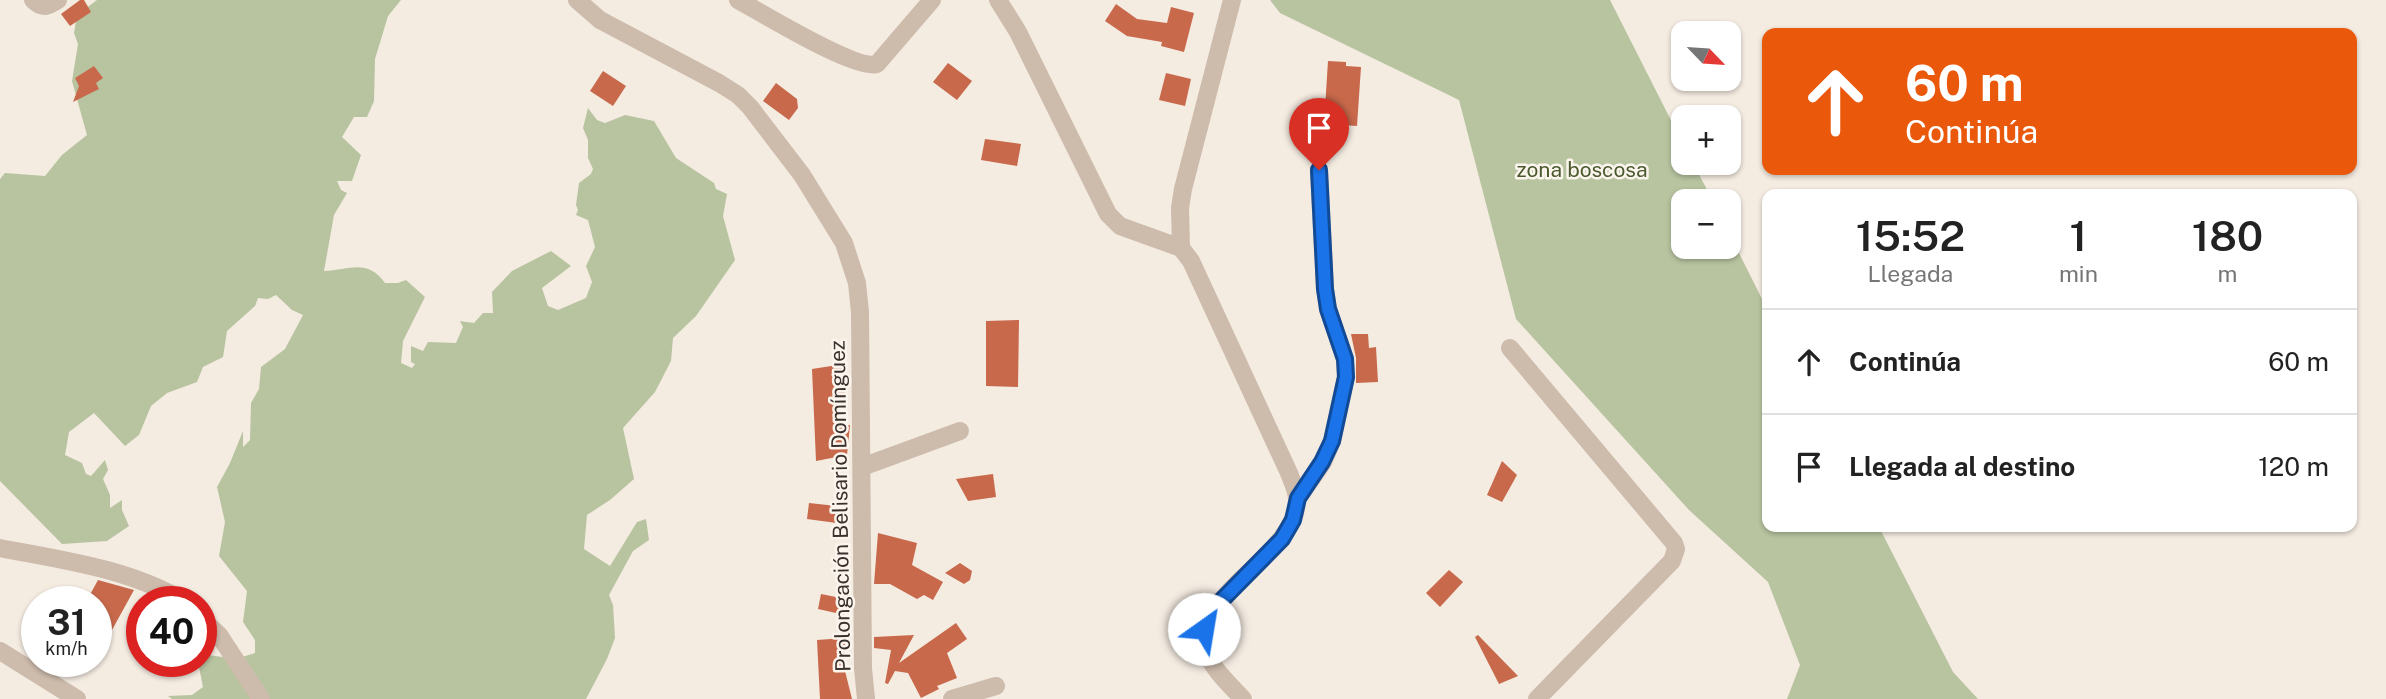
<!DOCTYPE html>
<html lang="es">
<meta charset="utf-8">
<style>
:root{--surface:#fff;--page:#f6f6f6;--text:#222;--muted:#767676;--line:#e0e0e0}
body{margin:0;font-family:"Public Sans",sans-serif;background:var(--page);color:var(--text);height:100vh;display:flex;flex-direction:column;font-size:26px;white-space:nowrap}
*{box-sizing:border-box;margin:0}
p{font-size:23px;color:var(--muted)}
.icon{flex:none;width:38px;height:38px;fill:none;stroke:currentColor;stroke-width:2;stroke-linecap:round;stroke-linejoin:round}
.map{position:relative;flex:1;overflow:hidden}
.panel{position:absolute;left:1762px;top:189px;width:595px;height:343px;display:flex;flex-direction:column;background:var(--surface);border-radius:14px;box-shadow:0 2px 5px #0004}
.panel>*{flex:none}
.hud{position:absolute;left:1762px;top:28px;width:595px;height:147px;border-radius:14px;box-shadow:0 2px 5px #0004;background:#ea580c;color:#fff;overflow:hidden}
.needle{width:46px;rotate:115deg}
.controls{position:absolute;left:1671px;top:21px;display:grid;gap:14px}
.controls a{display:grid;place-items:center;width:70px;height:70px;border-radius:14px;background:var(--surface);box-shadow:0 2px 5px #0004;font-size:35px}
.speed{position:absolute;left:21px;top:586px;display:flex;gap:14px;font-size:35px;font-weight:700;text-align:center}
.speed>*{display:grid;place-content:center;width:91px;height:91px;border-radius:50%;background:var(--surface);box-shadow:0 2px 5px #0004;line-height:1}
.speed small{font-size:18px;font-weight:400}
.speed .limit{border:10px solid #d22;background:#fff;color:#111}
.pin{position:absolute;display:grid;place-items:center;width:60px;height:60px;color:#fff;margin:-72px -30px;border-radius:50% 50% 50% 0;rotate:-45deg;box-shadow:0 0 7px #0007}
.pin .icon{rotate:45deg}
.me{position:absolute;width:77px;margin:-38px;rotate:32deg;stroke-linejoin:round;filter:drop-shadow(0 0 5px #0008)}
.turn{display:flex;align-items:center;gap:24px;height:147px;padding:0 28px;font-size:32px}
.turn .icon{width:91px;height:91px;stroke-width:2.5}
.turn b{display:block;font-size:49px;line-height:60px}
.eta{display:flex;justify-content:space-evenly;align-items:center;height:119px;text-align:center}
.eta b{font-size:42px;font-weight:600;line-height:49px}
ul{padding:0;list-style:none}
li{display:flex;align-items:center;gap:21px;height:105px;padding:0 28px;border-top:2px solid var(--line)}
li div{flex:1}
li b{display:block;font-size:26px}
li em{font-style:normal}
.map>svg:first-child{display:block}
.green{fill:#b8c4a0}
.building{fill:#c8694b}
.lines{fill:none;stroke-linecap:round;stroke-linejoin:round}
.minor{stroke:#cdbbac;stroke-width:18}
.tertiary{stroke:#cdbbac;stroke-width:18}
.route-casing{stroke:#114b97;stroke-width:18}
.route{stroke:#1a73e8;stroke-width:12}
.labels{text-anchor:middle;dominant-baseline:central;stroke-width:5;stroke-linejoin:round;paint-order:stroke}
.park-label{font-size:21px;fill:#4a5a2e;stroke:#fbf5ee}
.street-label{font-size:21px;fill:#3b302b;stroke:#fbf5ee}
</style>
<div class="map">
<svg width="2386" height="699" viewBox="0 0 2386 699">
<rect width="100%" height="100%" fill="#f4ebe1"/>
<g class="green">
<path d="M97,0H401L388,16L375,59L374,101L367,117H354L342,137L361,155L352,181H337L341,190L347,193L334,215L324,271C350,270 367,258 385,283H398L406,280L425,297L403,341L401,363L412,368L415,364L411,362V346L423,351L428,342L456,343L463,327L460,321L474,323L483,313H493L492,292L512,271L551,251L571,266L542,288L548,306L558,310L586,298L592,282L586,266L595,247L588,220L576,215L578,210L576,205L579,183L591,174L593,169L588,158V140L583,128L588,108L597,120L605,123L625,115L654,121L676,158L714,183L716,189L727,194L723,216L735,260L696,316L673,338L671,361L655,392L623,428L634,479L610,500L587,515L584,549L610,566L637,522L646,519L649,540L633,551L609,595L613,605L615,638L607,659L586,699H172L168,696L192,695L203,687L198,662L208,655L236,659L255,653V640L243,622L247,591L219,556L225,522L217,487L230,463L243,431V447L250,440L251,403L259,389L261,367L285,349L303,315L292,310L276,295L268,299L258,298L255,306L227,331L223,357L203,367L197,382L167,393L151,406L139,435L125,446L94,413L69,432L65,455L82,463L86,474L91,476L105,460L108,470L103,479L110,495V508L122,500V510L129,526L107,541L62,544L0,481V179L5,173L45,176L62,155L87,135L72,81L78,44L74,33L77,15Z"/>
<polygon points="1270,0 1610,0 1683,144 1684,163 1693,163 1713,201 1684,201 1684,247 1729,247 1729,233 1767,309 1768,527 1879,527 1953,672 1978,699 1787,699 1800,665 1768,582 1689,510 1516,319 1459,100 1280,13"/>
</g>
<g class="building">
<polygon points="80,0 84,0 91,12 70,26 61,14"/>
<polygon points="1116,4 1137,19 1167,23 1171,7 1194,13 1184,52 1161,46 1162,42 1127,36 1105,21"/>
<polygon points="1328,61 1346,62 1346,66 1361,67 1357,126 1324,124"/>
<polygon points="948,63 972,81 957,100 933,82"/>
<polygon points="94,66 103,78 96,83 99,89 73,102 79,86 75,78"/>
<polygon points="603,71 626,86 613,106 590,91"/>
<polygon points="1166,73 1191,79 1185,106 1159,100"/>
<polygon points="776,83 797,99 798,108 789,120 763,101"/>
<polygon points="985,139 1021,144 1017,166 981,160"/>
<polygon points="1019,320 1018,387 986,386 986,321"/>
<polygon points="1351,334 1368,334 1369,348 1376,347 1378,382 1356,383 1356,358"/>
<polygon points="844,364 846,425 850,425 847,455 816,461 812,369"/>
<polygon points="1502,461 1517,475 1502,502 1487,495"/>
<polygon points="993,474 996,497 968,501 956,479"/>
<polygon points="809,503 846,507 844,524 807,519"/>
<polygon points="878,533 917,543 912,565 943,582 933,600 924,595 917,599 890,584 874,584"/>
<polygon points="960,563 972,571 970,580 964,584 945,573"/>
<polygon points="1449,570 1463,582 1440,607 1426,593"/>
<polygon points="98,580 134,590 96,659 96,602 86,602"/>
<polygon points="821,594 846,599 845,615 818,609"/>
<polygon points="956,623 967,639 947,653 957,678 937,686 939,689 921,698 908,673 895,671 888,684 885,683 891,650 874,648 874,637 914,635 899,663"/>
<polygon points="1478,635 1518,676 1499,684 1475,637"/>
<polygon points="845,638 845,663 843,663 852,699 820,699 817,640"/>
</g>
<g class="lines">
<g class="minor">
<path d="M33,0C42,9 48,7 58,0"/>
<polyline points="577,0 600,20 719,83 738,95 750,107 802,175 844,243 857,283 860,312 863,668 866,699"/>
<path d="M738,0C762,13 856,71 877,64L932,0"/>
<polyline points="1181,248 1180,208 1183,189 1232,0"/>
<polyline points="1510,348 1674,543 1676,549 1672,561 1537,699"/>
<polyline points="862,467 960,431"/>
<polyline points="1298,498 1323,462 1332,441 1346,377 1345,359 1328,309 1325,289 1319,170"/>
<path d="M0,548C62,560 131,569 185,602"/>
<polyline points="201,618 219,635 261,699"/>
<polyline points="0,651 77,699"/>
<polyline points="952,699 996,686"/>
</g>
<path class="tertiary" d="M998,0L1018,32L1108,214L1120,226L1181,248L1191,261L1289,473C1292,481 1297,491 1297,499C1298,557 1183,599 1206,653C1214,670 1230,685 1243,699"/>
</g>
<g class="lines">
<g class="route-casing">
<polyline id="route" points="1204,629 1215,607 1282,539 1293,520 1298,498 1322,462 1332,441 1346,377 1345,359 1328,309 1325,289 1319,170"/>
</g>
<use href="#route" class="route"/>
</g>
<g class="labels">
<g class="park-label">
<text x="1582" y="169">zona boscosa</text>
</g>
<g class="street-label">
<text transform="translate(840 506) rotate(-91)">Prolongación Belisario Domínguez</text>
</g>
</g>
</svg>
<div class="controls">
<a><svg class="needle" viewBox="-14 -14 28 28"><path d="M0-13l5 13h-10z" fill="#e53935"/><path d="M0 13l5-13h-10z" fill="#767676"/></svg></a>
<a>+</a>
<a>−</a>
</div>
<div class="speed"><div>31<small>km/h</small></div><div class="limit">40</div></div>
<div class="pin" style="left:1319px;top:170px;background:#d93025"><svg class="icon" aria-label="arrive" viewBox="0 0 24 24"><path d="M6 21V4h12l-3 4 3 4H6"/></svg></div>
<svg class="me" style="left:1204px;top:629px" viewBox="-20 -20 40 40"><circle r="19" fill="#fff"/><path d="M0-13L10 11 0 6-10 11z" fill="#1a73e8"/></svg>
<div class="hud">
<div class="turn"><svg class="icon" aria-label="ahead" viewBox="0 0 24 24"><path d="M12 20V5M6 11l6-6 6 6"/></svg><div><b>60 m</b>Continúa</div></div>
</div>
<section class="panel">
<div class="eta">
<div><b>15:52</b><p>Llegada</p></div>
<div><b>1</b><p>min</p></div>
<div><b>180</b><p>m</p></div>
</div>
<ul>
<li><svg class="icon" aria-label="ahead" viewBox="0 0 24 24"><path d="M12 20V5M6 11l6-6 6 6"/></svg><div><b>Continúa</b></div><em>60 m</em></li>
<li><svg class="icon" aria-label="arrive" viewBox="0 0 24 24"><path d="M6 21V4h12l-3 4 3 4H6"/></svg><div><b>Llegada al destino</b></div><em>120 m</em></li>
</ul>
</section>
</div>
